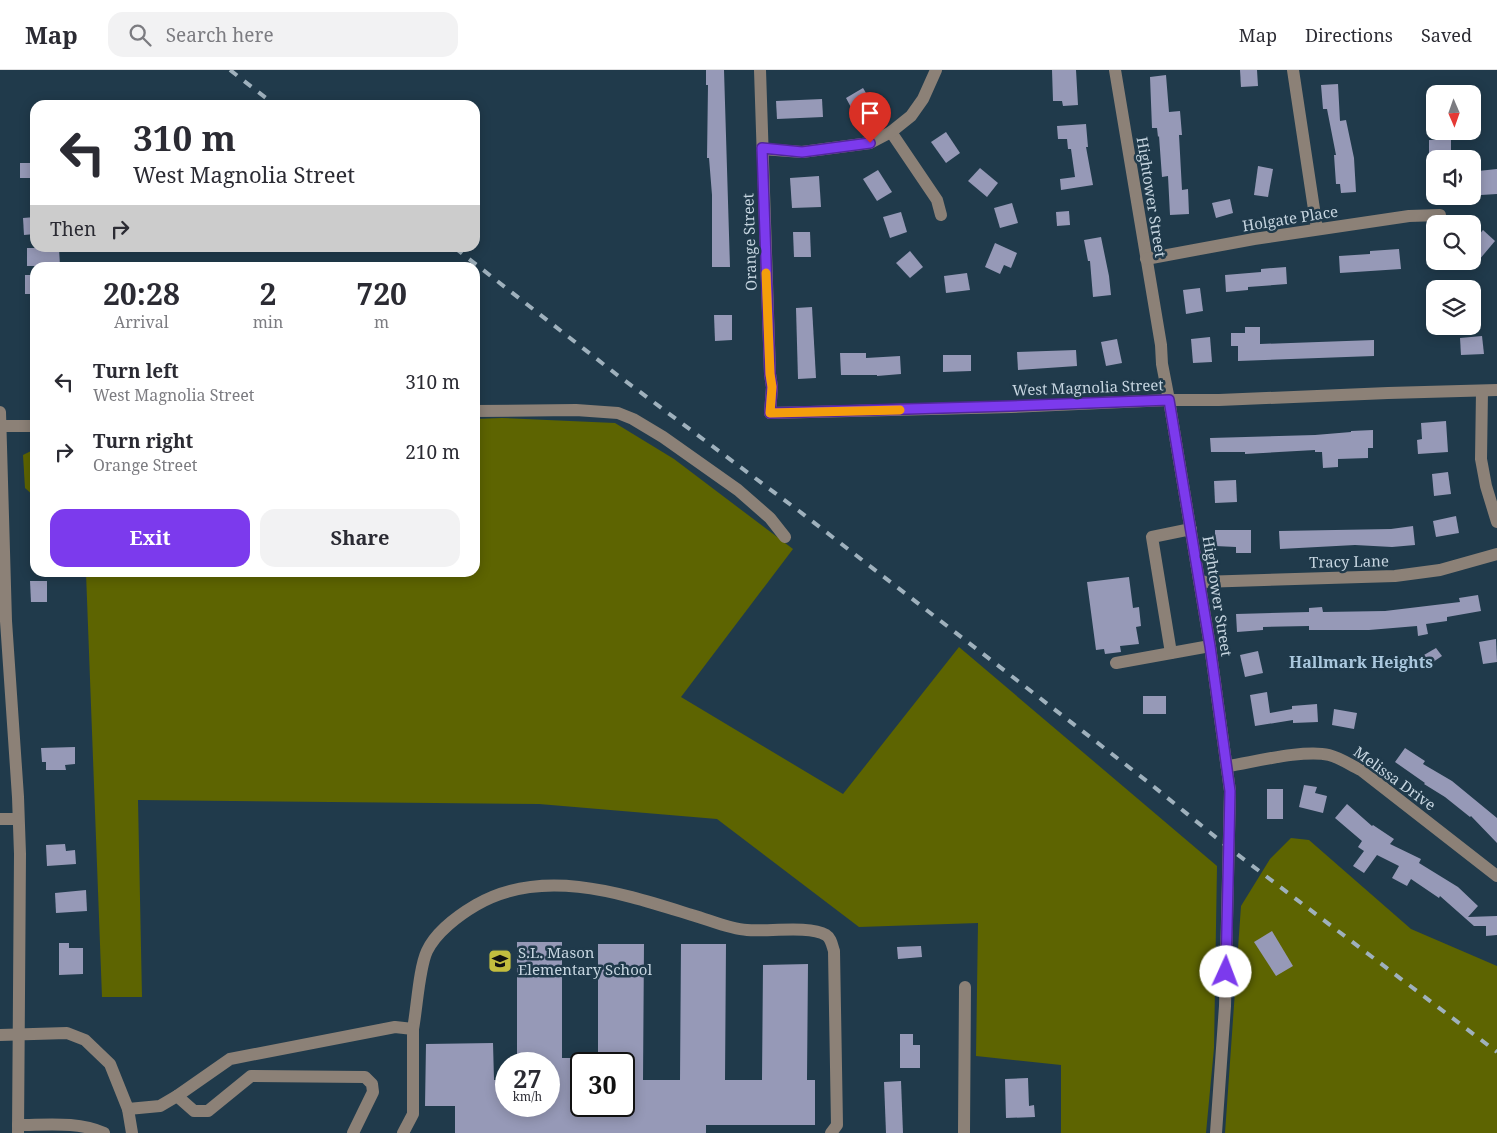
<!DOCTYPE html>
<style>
:root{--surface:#fff;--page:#f2f2f3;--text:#2b2b33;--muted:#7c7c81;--line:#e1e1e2;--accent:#7c3aed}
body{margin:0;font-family:"Noto Serif",serif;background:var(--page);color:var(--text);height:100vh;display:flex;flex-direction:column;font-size:19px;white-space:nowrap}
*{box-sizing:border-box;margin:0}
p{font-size:16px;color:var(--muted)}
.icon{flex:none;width:28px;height:28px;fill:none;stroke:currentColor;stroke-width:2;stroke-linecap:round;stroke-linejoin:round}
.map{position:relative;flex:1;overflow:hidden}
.panel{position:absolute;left:30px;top:192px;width:450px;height:315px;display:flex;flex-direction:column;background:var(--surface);border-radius:15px;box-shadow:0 2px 12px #0003}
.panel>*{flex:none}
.guide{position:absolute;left:30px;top:30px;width:450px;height:152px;border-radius:15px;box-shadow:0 2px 12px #0003;background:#fff;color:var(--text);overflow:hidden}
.needle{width:32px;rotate:178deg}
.tools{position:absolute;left:1426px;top:15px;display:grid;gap:10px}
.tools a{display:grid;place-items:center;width:55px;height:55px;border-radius:10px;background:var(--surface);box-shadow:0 2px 12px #0003;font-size:25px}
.speed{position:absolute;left:495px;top:982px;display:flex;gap:10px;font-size:25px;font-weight:700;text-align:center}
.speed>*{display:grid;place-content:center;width:65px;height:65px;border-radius:50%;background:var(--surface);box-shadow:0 2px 12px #0003;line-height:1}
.speed small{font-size:12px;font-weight:400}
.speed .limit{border:2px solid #111;border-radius:8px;background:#fff;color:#111}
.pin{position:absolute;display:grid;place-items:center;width:42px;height:42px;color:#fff;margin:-51px -21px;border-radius:50% 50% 50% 0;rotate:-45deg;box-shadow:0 0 5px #0007}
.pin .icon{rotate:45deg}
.me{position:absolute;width:55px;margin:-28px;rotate:2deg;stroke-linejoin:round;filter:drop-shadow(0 0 4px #0008)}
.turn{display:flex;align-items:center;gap:18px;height:105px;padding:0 20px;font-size:22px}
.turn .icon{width:65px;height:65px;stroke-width:2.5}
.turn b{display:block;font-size:35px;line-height:42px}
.then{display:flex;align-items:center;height:48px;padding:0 20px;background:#0003;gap:10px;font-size:19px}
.eta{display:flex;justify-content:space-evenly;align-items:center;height:85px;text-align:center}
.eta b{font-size:30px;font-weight:700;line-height:35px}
.button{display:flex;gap:10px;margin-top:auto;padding:10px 20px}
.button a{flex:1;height:58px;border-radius:15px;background:var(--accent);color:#fff;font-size:20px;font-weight:700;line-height:58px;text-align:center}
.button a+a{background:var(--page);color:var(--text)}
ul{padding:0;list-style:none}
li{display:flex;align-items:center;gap:15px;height:70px;padding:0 20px}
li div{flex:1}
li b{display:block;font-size:19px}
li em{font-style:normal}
header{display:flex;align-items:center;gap:30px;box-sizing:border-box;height:70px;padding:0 25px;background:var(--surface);border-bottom:1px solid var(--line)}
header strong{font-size:24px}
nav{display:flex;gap:28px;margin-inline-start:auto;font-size:18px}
.search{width:350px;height:45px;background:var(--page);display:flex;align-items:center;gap:12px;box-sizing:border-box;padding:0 18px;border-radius:15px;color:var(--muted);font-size:19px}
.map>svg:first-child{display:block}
.forest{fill:#5d6401}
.building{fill:#9699b7}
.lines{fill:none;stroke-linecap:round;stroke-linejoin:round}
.minor{stroke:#8c8177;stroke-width:12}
.rail{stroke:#9fb1bd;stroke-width:4;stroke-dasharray:9 9;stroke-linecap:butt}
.route-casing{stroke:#51269a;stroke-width:12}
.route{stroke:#7c3aed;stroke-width:9}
.slow{stroke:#f59e0b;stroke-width:9}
.labels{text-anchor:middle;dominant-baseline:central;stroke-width:5;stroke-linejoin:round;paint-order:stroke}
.street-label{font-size:15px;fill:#c6d5e0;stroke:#203a4b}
.poi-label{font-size:15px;fill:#c6d5e0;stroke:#203a4b;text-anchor:start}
.neighbourhood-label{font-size:16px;font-weight:bold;fill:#aac8de;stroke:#203a4b}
</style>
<header>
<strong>Map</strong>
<div class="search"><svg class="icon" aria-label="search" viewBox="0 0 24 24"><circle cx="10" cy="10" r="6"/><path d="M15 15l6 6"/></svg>Search here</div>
<nav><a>Map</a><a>Directions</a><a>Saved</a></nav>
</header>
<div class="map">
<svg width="1497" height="1063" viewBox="0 0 1497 1063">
<rect width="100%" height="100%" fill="#203a4b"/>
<g class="forest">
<polygon points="502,348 615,353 674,389 793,479 681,627 843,724 959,577 1217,796 1214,978 1206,1063 1061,1063 1061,995 976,986 978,853 859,857 717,749 539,734 138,730 142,927 102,927 86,503 475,502 475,349"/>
<polygon points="35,379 35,427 25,418 23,385"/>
<polygon points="1291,768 1309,770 1411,859 1497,896 1497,1063 1225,1063 1241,836 1270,789"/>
</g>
<g class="building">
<polygon points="706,0 724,0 730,197 712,197 712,125 709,88 707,88 708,15 706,15"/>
<polygon points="1052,0 1076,0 1078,35 1063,36 1062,31 1053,31"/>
<polygon points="1240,0 1257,0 1258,16 1241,17"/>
<polygon points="1166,5 1169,42 1180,41 1182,65 1179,65 1182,120 1188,119 1189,144 1170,145 1168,106 1162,107 1159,66 1158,67 1157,58 1152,58 1150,7"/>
<polygon points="1338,14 1340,51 1346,50 1354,88 1356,122 1341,123 1340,114 1336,114 1334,85 1336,85 1327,39 1323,39 1321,15"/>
<polygon points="863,18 872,33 854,43 846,28"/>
<polygon points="822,29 823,47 777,49 776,31"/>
<polygon points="1086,54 1088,77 1086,77 1093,115 1061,120 1060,109 1075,107 1071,79 1068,79 1067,69 1058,69 1057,56"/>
<polygon points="946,62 960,83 946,93 931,72"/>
<rect x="1429" y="70" width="22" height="19"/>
<rect x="20" y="93" width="15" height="15"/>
<polygon points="1258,96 1273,99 1268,127 1254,125"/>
<polygon points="980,98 998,113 987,127 968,111"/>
<polygon points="1497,99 1497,124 1481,125 1478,101"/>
<polygon points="878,100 892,122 877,131 863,109"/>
<polygon points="819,106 821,137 792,138 790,108"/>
<polygon points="1230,129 1233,143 1216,148 1212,133"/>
<polygon points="1012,133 1018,153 1000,158 994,138"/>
<polygon points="1069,141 1070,155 1057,156 1056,142"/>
<polygon points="901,142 907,162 890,168 883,147"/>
<polygon points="35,147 35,164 24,165 23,148"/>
<polygon points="1483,160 1495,171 1479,190 1472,184 1472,173"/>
<polygon points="793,162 810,162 811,187 794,187"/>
<polygon points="1101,167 1109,206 1111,225 1093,227 1090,191 1088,191 1084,170"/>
<polygon points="995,173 1017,183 1011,198 1004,195 1000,204 985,197"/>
<polygon points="27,178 59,178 60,196 27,196"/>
<polygon points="1399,179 1401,199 1340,203 1339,186 1370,184 1370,181"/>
<polygon points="910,181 923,197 910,208 896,193"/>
<polygon points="1286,197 1287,214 1248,217 1248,220 1226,222 1225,205 1261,202 1261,199"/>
<polygon points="967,203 970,220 946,223 944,206"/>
<rect x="25" y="205" width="10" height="19"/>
<polygon points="1200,218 1203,241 1186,244 1183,220"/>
<polygon points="812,237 816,308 798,309 796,238"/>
<polygon points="714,245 732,245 732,270 715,271"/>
<polygon points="1245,257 1260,257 1260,274 1374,270 1374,286 1238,291 1238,276 1231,276 1231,263 1245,263"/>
<polygon points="1482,266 1484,284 1461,285 1460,268"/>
<polygon points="1210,267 1212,292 1193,293 1191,269"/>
<polygon points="1117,269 1122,293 1106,296 1101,272"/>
<polygon points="1076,280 1077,296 1018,300 1017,282"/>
<polygon points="840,283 866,283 866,288 900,286 901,304 877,306 877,305 841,305"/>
<polygon points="943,285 971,285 971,301 943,302"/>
<polygon points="1446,351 1448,382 1418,384 1417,370 1422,369 1421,353"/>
<polygon points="1373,360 1373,378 1368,378 1368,388 1338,389 1338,397 1323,398 1322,382 1315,382 1315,380 1245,384 1245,382 1211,382 1210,368 1315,365 1351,362 1351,361"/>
<polygon points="1448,402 1451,424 1434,426 1432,404"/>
<polygon points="1236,410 1237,432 1215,433 1214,411"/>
<polygon points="1456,446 1459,463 1436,467 1433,451"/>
<polygon points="1413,456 1415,475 1392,477 1355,475 1280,479 1279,461 1391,459"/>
<polygon points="1215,460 1251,460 1251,483 1236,483 1236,477 1215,476"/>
<polygon points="1129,507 1133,538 1139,537 1141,556 1136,557 1139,574 1120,576 1121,582 1105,584 1104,579 1096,580 1087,512"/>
<polygon points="30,511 47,511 47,532 31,532"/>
<polygon points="1478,525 1481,541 1447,547 1447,551 1426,554 1428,564 1418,566 1417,556 1369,560 1309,560 1309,556 1263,557 1263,560 1237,562 1236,544 1309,542 1309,538 1322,537 1323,542 1385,541 1460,532 1459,528"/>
<polygon points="1496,569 1497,592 1483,594 1479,572"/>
<polygon points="1436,578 1442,586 1430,594 1424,585"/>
<polygon points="1258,581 1263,603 1245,607 1240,585"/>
<polygon points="1267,622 1270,643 1292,639 1292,636 1317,634 1318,652 1293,653 1293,650 1255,656 1250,625"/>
<rect x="1143" y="626" width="23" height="18"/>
<polygon points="1334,639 1357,643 1354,659 1332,655"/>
<polygon points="75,677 75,694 65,695 66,700 46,700 46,692 42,692 41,678"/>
<polygon points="1405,678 1425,691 1423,694 1452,711 1497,748 1497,773 1471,746 1470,747 1445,727 1424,714 1425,713 1395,692"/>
<polygon points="1304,715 1317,717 1315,723 1327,726 1323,743 1299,737"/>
<rect x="1267" y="719" width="16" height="30"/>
<polygon points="1347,734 1372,756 1373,755 1394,769 1390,774 1421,789 1419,793 1458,817 1478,836 1468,847 1497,846 1497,865 1486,866 1486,856 1474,856 1440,826 1439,828 1411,809 1407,816 1392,808 1399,796 1377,785 1364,803 1353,796 1364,781 1358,777 1362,771 1335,748"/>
<polygon points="65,774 66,781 75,780 76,794 47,796 46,775"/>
<polygon points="86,820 87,841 56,843 55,823"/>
<polygon points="1272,861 1293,896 1276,906 1254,872"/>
<polygon points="517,872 562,872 562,988 581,988 581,1036 624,1036 624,994 598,994 598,874 644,874 643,1010 680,1010 681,874 726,874 725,1010 762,1010 763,895 808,894 807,1010 815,1010 815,1055 706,1055 706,1063 455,1063 455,1036 425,1036 426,974 493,973 494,1010 506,1010 506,1036 549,1036 549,994 517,994"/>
<polygon points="59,873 69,873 69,878 83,878 83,904 59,905"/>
<polygon points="921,876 922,887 898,889 897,877"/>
<polygon points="900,964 913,964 913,975 920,975 920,998 900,998"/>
<polygon points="1028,1008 1029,1036 1034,1035 1035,1047 1006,1048 1005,1009"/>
<polygon points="901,1011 903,1063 886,1063 884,1012"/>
</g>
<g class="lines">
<g class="minor">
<polyline points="760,0 770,304 772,317 770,343 1011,337 1169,330 1219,330 1388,323 1497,320"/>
<polyline points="1115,0 1161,275 1162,294 1169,330 1210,576 1230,721 1225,936 1216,1063"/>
<polyline points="1293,0 1317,159"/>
<polyline points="891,62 937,130 941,145"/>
<polyline points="762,79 802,82 870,73 891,62 911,46 923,29 936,0"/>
<polyline points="1146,189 1254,169 1409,146 1440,145"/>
<polyline points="1482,321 1481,389 1486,416 1497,452"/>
<polyline points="475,341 576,340 618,343 633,349 663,367 738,420 770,448 785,467"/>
<polyline points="0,342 6,551 18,727 20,784 18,1063"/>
<polyline points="0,356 35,356"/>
<polyline points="1200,512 1395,506 1440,500 1497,484"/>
<polyline points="1171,583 1152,467 1191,459"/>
<polyline points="1116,593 1210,576"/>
<path d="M1228,696C1254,692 1304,679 1329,685C1341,688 1350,695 1361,700L1497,806"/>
<polyline points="0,749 18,749"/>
<path d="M413,959C417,938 419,898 427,881C436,862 459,845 476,835C543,796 624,824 692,845C710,850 729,859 747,860C767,862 809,855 826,865C831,868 832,875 834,881L837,1055L831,1063"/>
<polyline points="0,965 67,963 85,970 110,994 128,1039 132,1063"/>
<polyline points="177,1026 194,1041 208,1041 251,1006 365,1007 372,1014 373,1022 353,1063"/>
<polyline points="128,1039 160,1036 177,1026 230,989 395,957 413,959 413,1044 403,1063"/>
<path d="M18,1055C46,1055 78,1051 104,1063"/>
<polyline points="964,1063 965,917"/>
</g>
<g class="rail">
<polyline points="230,0 275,35"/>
<polyline points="455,178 616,304 799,441 1148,712 1229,778 1497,982"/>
</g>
</g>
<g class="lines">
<g class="route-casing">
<polyline id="route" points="870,73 802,82 762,78 770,304 772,317 770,343 1011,336 1169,330 1210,576 1230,721 1226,902"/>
</g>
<use href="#route" class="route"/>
<polyline class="slow" points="766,203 770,304 772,317 770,343 900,340"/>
</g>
<defs>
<g id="school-square" transform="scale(1.25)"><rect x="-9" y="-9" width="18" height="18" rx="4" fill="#c3bd3e" stroke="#203a4b"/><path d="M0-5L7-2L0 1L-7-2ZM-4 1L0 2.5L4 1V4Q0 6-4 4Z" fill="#111"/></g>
</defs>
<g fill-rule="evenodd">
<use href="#school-square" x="500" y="891"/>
</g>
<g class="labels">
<g class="street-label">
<text transform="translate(1152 127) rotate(81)">Hightower Street</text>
<text transform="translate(1290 148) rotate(-9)">Holgate Place</text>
<text transform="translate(749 172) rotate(-92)">Orange Street</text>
<text transform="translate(1088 317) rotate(-2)">West Magnolia Street</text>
<text transform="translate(1349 491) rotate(-1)">Tracy Lane</text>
<text transform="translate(1218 526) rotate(81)">Hightower Street</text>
<text transform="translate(1395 708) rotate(36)">Melissa Drive</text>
</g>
<g class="poi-label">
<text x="518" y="882">S.L. Mason<tspan x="518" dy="17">Elementary School</tspan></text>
</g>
<g class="neighbourhood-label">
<text x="1361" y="592">Hallmark Heights</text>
</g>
</g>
</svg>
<div class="tools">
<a><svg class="needle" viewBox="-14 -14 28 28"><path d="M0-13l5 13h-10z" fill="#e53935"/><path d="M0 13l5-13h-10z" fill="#7c7c81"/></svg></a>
<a><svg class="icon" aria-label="sound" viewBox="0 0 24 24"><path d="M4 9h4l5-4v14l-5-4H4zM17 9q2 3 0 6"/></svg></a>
<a><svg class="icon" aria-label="search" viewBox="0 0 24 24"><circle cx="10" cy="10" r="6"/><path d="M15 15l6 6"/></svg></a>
<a><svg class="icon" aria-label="layers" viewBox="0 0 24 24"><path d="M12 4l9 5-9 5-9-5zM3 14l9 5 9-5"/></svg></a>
</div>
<div class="speed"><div>27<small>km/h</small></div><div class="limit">30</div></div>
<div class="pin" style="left:870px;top:73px;background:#d93025"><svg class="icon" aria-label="arrive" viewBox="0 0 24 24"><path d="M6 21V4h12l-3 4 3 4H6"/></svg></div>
<svg class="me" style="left:1226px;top:902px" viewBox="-20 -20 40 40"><circle r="19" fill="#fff"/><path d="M0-13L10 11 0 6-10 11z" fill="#7c3aed"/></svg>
<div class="guide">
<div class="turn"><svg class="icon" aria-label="left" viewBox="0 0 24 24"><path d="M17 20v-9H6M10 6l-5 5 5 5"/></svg><div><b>310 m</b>West Magnolia Street</div></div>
<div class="then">Then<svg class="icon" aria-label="right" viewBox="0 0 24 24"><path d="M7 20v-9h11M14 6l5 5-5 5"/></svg></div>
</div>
<section class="panel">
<div class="eta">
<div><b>20:28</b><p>Arrival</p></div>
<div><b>2</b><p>min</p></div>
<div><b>720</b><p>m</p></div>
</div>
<ul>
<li><svg class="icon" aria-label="left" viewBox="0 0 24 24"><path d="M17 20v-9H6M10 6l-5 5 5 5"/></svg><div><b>Turn left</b><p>West Magnolia Street</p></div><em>310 m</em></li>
<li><svg class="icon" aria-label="right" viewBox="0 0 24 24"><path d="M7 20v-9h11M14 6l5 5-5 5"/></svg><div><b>Turn right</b><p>Orange Street</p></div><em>210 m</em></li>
</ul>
<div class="button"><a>Exit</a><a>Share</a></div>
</section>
</div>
